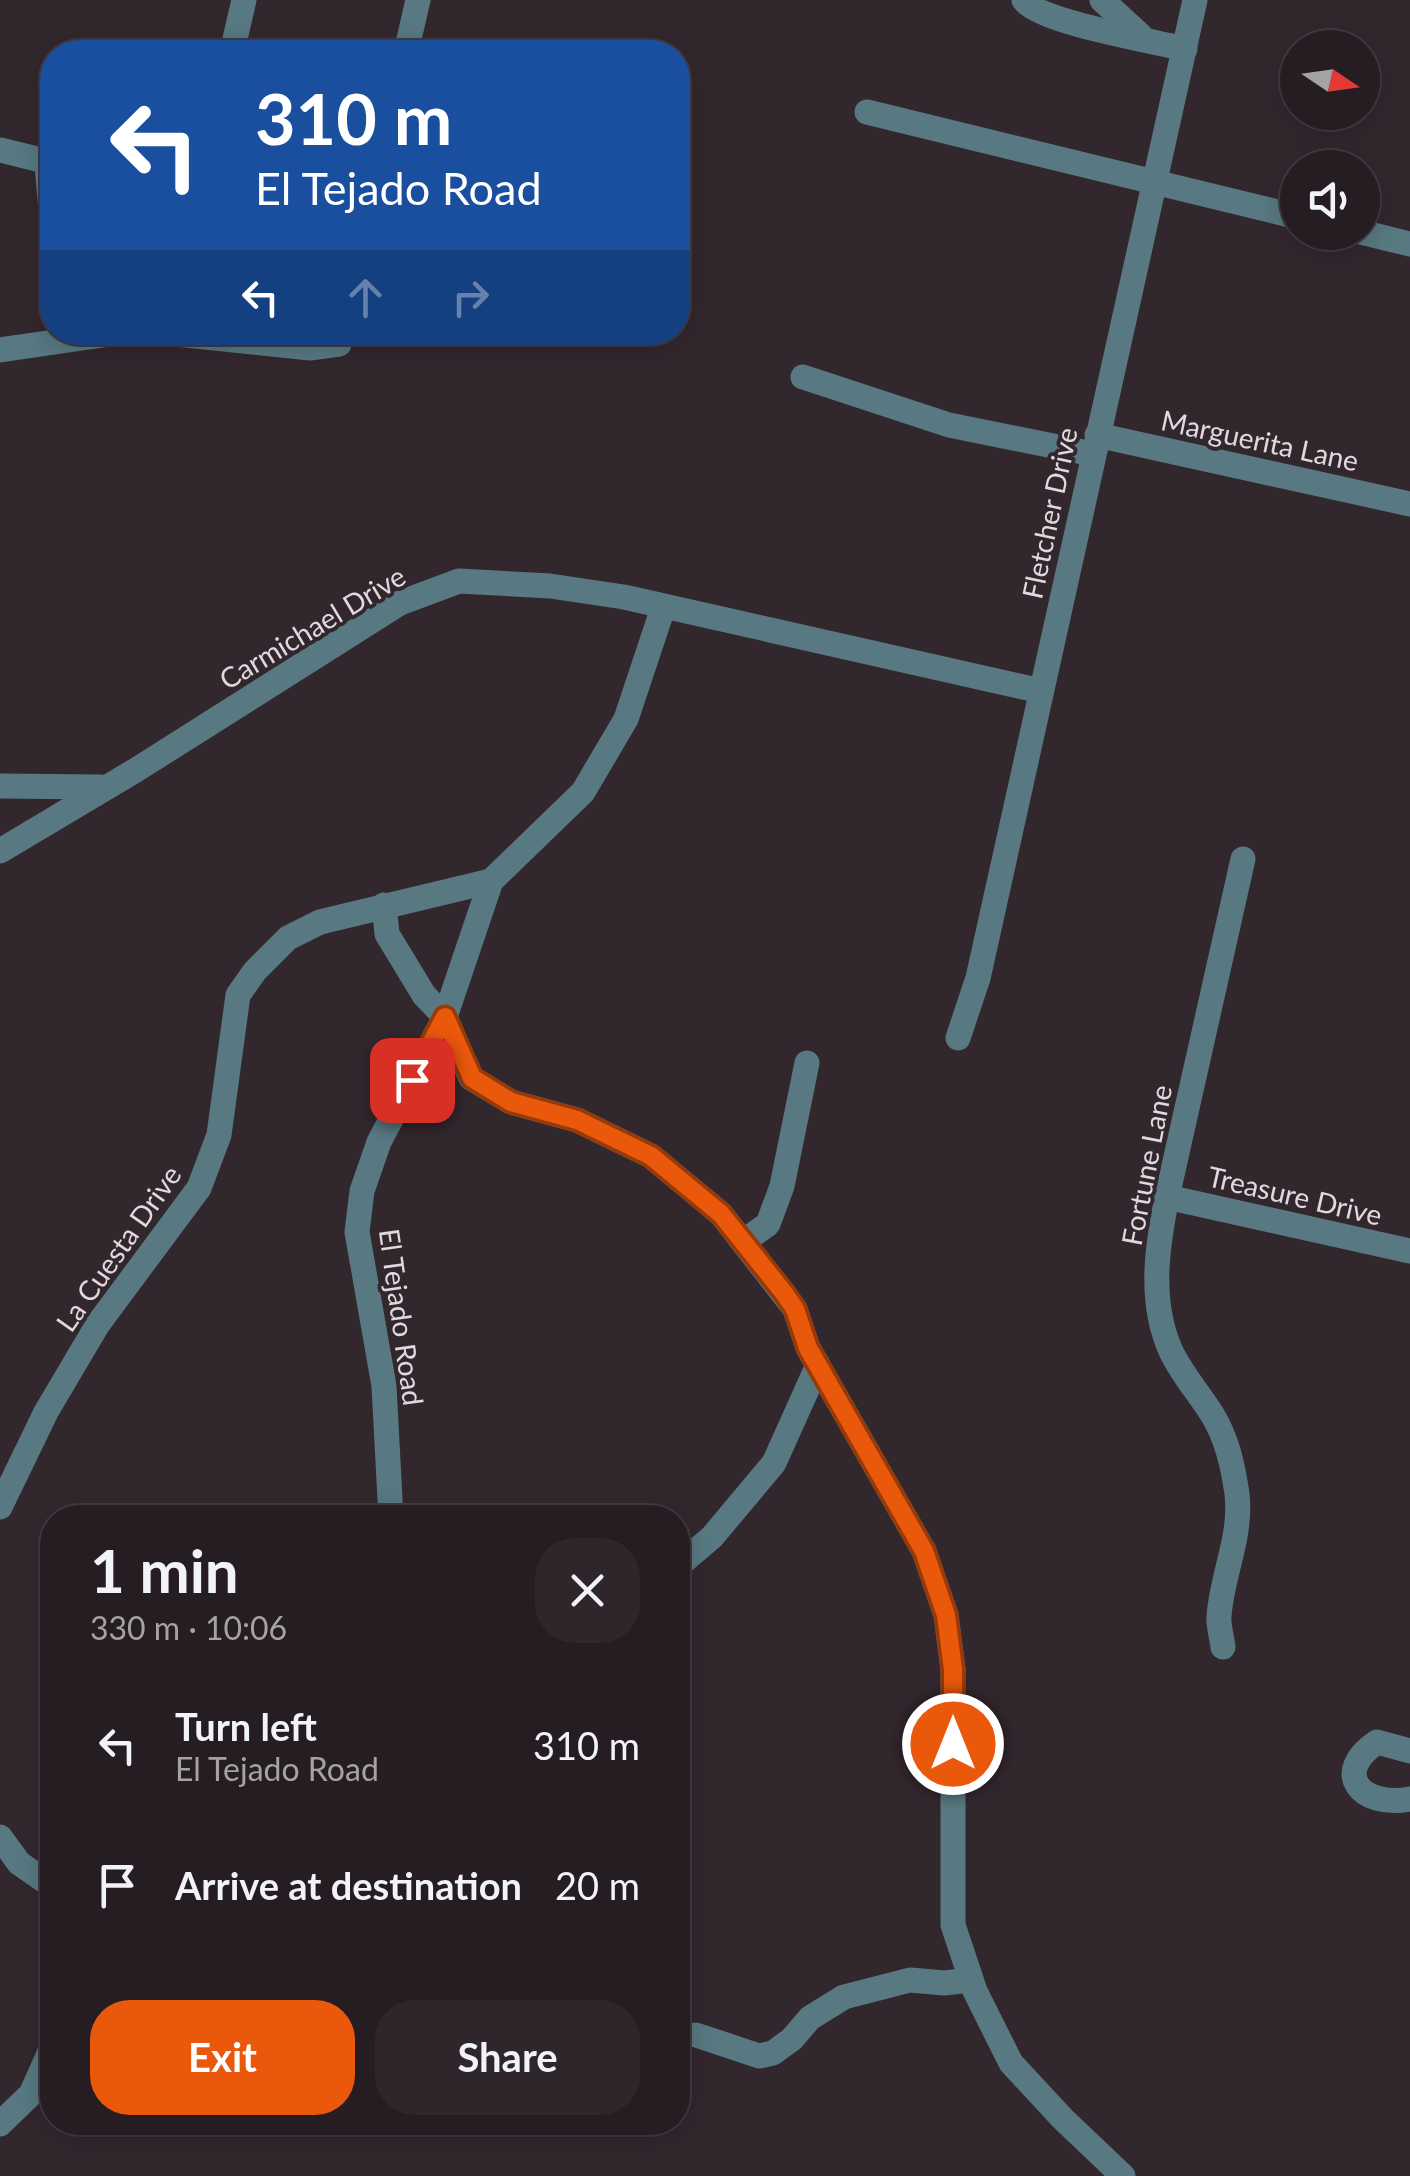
<!DOCTYPE html>
<meta charset="utf-8">
<style>
:root{--surface:#261d22;--page:#2e262a;--text:#f1f3f6;--muted:#a4a2a5;--line:#423b40;--accent:#ea580c}
body{margin:0;font-family:Lato,sans-serif;background:var(--page);color:var(--text);height:100vh;display:flex;flex-direction:column;font-size:38px;white-space:nowrap}
*{box-sizing:border-box;margin:0}
p{font-size:32px;color:var(--muted)}
.icon{flex:none;width:55px;height:55px;fill:none;stroke:currentColor;stroke-width:2;stroke-linecap:round;stroke-linejoin:round}
.map{position:relative;flex:1;overflow:hidden}
.sheet{position:absolute;left:40px;top:1505px;width:650px;height:630px;display:flex;flex-direction:column;background:var(--surface);border-radius:40px;box-shadow:0 5px 25px #0003,0 0 0 2px var(--line)}
.sheet>*{flex:none}
.hud{position:absolute;left:40px;top:40px;width:650px;height:305px;border-radius:40px;box-shadow:0 5px 25px #0003,0 0 0 2px var(--line);background:#1a4fa0;color:#fff;overflow:hidden}
.needle{width:65px;rotate:103deg}
.buttons{position:absolute;left:1280px;top:30px;display:grid;gap:20px}
.buttons a{display:grid;place-items:center;width:100px;height:100px;border-radius:50%;background:var(--surface);box-shadow:0 5px 25px #0003,0 0 0 2px var(--line);font-size:50px}
.pin{position:absolute;display:grid;place-items:center;width:85px;height:85px;color:#fff;margin:-42px;border-radius:20px;box-shadow:0 5px 15px #0006}
.me{position:absolute;width:110px;margin:-55px;rotate:0deg;stroke-linejoin:round;filter:drop-shadow(0 0 8px #0008)}
.turn{display:flex;align-items:center;gap:35px;height:210px;padding:0 50px;font-size:45px}
.turn .icon{width:130px;height:130px;stroke-width:2.5}
.turn b{display:block;font-size:70px;line-height:85px}
.lanes{display:flex;align-items:center;height:95px;padding:0 50px;background:#0003;justify-content:center;gap:50px;direction:ltr}
.lanes .off{opacity:.35}
.round{display:grid;place-items:center;flex:none;width:105px;height:105px;border-radius:40px;background:var(--page)}
.headline{display:flex;align-items:center;justify-content:space-between;height:170px;padding:0 50px}
h1{font-size:60px;font-weight:700;line-height:75px}
.cta{display:flex;gap:20px;margin-top:auto;padding:20px 50px}
.cta a{flex:1;height:115px;border-radius:40px;background:var(--accent);color:#fff;font-size:40px;font-weight:700;line-height:115px;text-align:center}
.cta a+a{background:var(--page);color:var(--text)}
ul{padding:0;list-style:none}
li{display:flex;align-items:center;gap:30px;height:140px;padding:0 50px}
li div{flex:1}
li b{display:block;font-size:38px}
li em{font-style:normal}
.map>svg:first-child{display:block}
.lines{fill:none;stroke-linecap:round;stroke-linejoin:round}
.minor{stroke:#587982;stroke-width:25}
.route-casing{stroke:#983908;stroke-width:25}
.route{stroke:#ea580c;stroke-width:18}
.labels{text-anchor:middle;dominant-baseline:central;stroke-width:8;stroke-linejoin:round;paint-order:stroke}
.street-label{font-size:28px;fill:#e1d9de;stroke:#33272e}
</style>
<div class="map">
<svg width="1410" height="2176" viewBox="0 0 1410 2176">
<rect width="100%" height="100%" fill="#33272e"/>
<g class="lines">
<g class="minor">
<path d="M1024,0C1039,22 1153,41 1185,49"/>
<polyline points="1102,0 1140,35"/>
<polyline points="232,52 244,0"/>
<polyline points="406,52 418,0"/>
<polyline points="867,112 1298,217"/>
<polyline points="0,150 41,160 47,166 52,220"/>
<polyline points="1361,232 1410,244"/>
<polyline points="158,332 310,348 339,344 342,332"/>
<polyline points="0,350 124,332"/>
<polyline points="803,377 949,425 1093,454"/>
<polyline points="1097,435 1410,504"/>
<polyline points="0,786 100,787"/>
<polyline points="0,851 136,770 400,603 459,581 550,586 624,597 1041,691"/>
<polyline points="384,905 387,934 424,995 445,1017 471,1078 511,1102 577,1120 651,1156 721,1214 795,1309 808,1348 924,1551 946,1615 953,1669 953,1925 975,1991 1011,2063 1063,2119 1123,2176"/>
<polyline points="958,1038 978,978 1195,0"/>
<polyline points="1167,1197 1410,1251"/>
<polyline points="743,1242 768,1224 782,1186 807,1063"/>
<polyline points="0,1507 46,1412 98,1324 199,1188 219,1135 238,995 255,971 288,938 320,922 491,881"/>
<polyline points="391,1518 384,1386 357,1232 362,1191 379,1142 445,1017 491,881 583,792 626,719 663,608"/>
<polyline points="678,1566 712,1537 774,1463 818,1365"/>
<path d="M1223,1647C1222,1637 1218,1626 1219,1616C1222,1575 1242,1536 1237,1494C1233,1466 1227,1438 1212,1414C1198,1392 1180,1372 1170,1349C1149,1300 1157,1247 1167,1197L1243,859"/>
<path d="M1410,1751L1377,1742C1332,1772 1359,1808 1410,1799"/>
<polyline points="0,1837 19,1863 52,1886"/>
<polyline points="696,2035 759,2056 773,2053 792,2039 810,2018 844,1997 910,1980 944,1983 971,1980"/>
<polyline points="0,2124 31,2094 52,2047"/>
</g>
</g>
<g class="lines">
<g class="route-casing">
<polyline id="route" points="412,1080 445,1017 472,1078 511,1102 577,1120 651,1156 721,1214 784,1293 795,1309 808,1348 924,1551 946,1615 953,1669 953,1744"/>
</g>
<use href="#route" class="route"/>
</g>
<g class="labels">
<g class="street-label">
<text transform="translate(1260 440) rotate(12)">Marguerita Lane</text>
<text transform="translate(1049 513) rotate(-78)">Fletcher Drive</text>
<text transform="translate(312 627) rotate(-31)">Carmichael Drive</text>
<text transform="translate(1146 1165) rotate(-79)">Fortune Lane</text>
<text transform="translate(1295 1195) rotate(13)">Treasure Drive</text>
<text transform="translate(118 1248) rotate(-55)">La Cuesta Drive</text>
<text transform="translate(402 1317) rotate(82)">El Tejado Road</text>
</g>
</g>
</svg>
<div class="buttons">
<a><svg class="needle" viewBox="-14 -14 28 28"><path d="M0-13l5 13h-10z" fill="#e53935"/><path d="M0 13l5-13h-10z" fill="#a4a2a5"/></svg></a>
<a><svg class="icon" aria-label="sound" viewBox="0 0 24 24"><path d="M4 9h4l5-4v14l-5-4H4zM17 9q2 3 0 6"/></svg></a>
</div>
<div class="pin" style="left:412px;top:1080px;background:#d93025"><svg class="icon" aria-label="arrive" viewBox="0 0 24 24"><path d="M6 21V4h12l-3 4 3 4H6"/></svg></div>
<svg class="me" style="left:953px;top:1744px" viewBox="-20 -20 40 40"><circle r="17" fill="#ea580c" stroke="#fff" stroke-width="3"/><path d="M0-11L8 9 0 5-8 9z" fill="#fff"/></svg>
<div class="hud">
<div class="turn"><svg class="icon" aria-label="left" viewBox="0 0 24 24"><path d="M17 20v-9H6M10 6l-5 5 5 5"/></svg><div><b>310 m</b>El Tejado Road</div></div>
<div class="lanes"><svg class="icon" aria-label="left" viewBox="0 0 24 24"><path d="M17 20v-9H6M10 6l-5 5 5 5"/></svg><svg class="icon off" aria-label="ahead" viewBox="0 0 24 24"><path d="M12 20V5M6 11l6-6 6 6"/></svg><svg class="icon off" aria-label="right" viewBox="0 0 24 24"><path d="M7 20v-9h11M14 6l5 5-5 5"/></svg></div>
</div>
<section class="sheet">
<div class="headline"><div><h1>1 min</h1><p>330 m · 10:06</p></div><a class="round"><svg class="icon" aria-label="close" viewBox="0 0 24 24"><path d="M6 6l12 12M18 6L6 18"/></svg></a></div>
<ul>
<li><svg class="icon" aria-label="left" viewBox="0 0 24 24"><path d="M17 20v-9H6M10 6l-5 5 5 5"/></svg><div><b>Turn left</b><p>El Tejado Road</p></div><em>310 m</em></li>
<li><svg class="icon" aria-label="arrive" viewBox="0 0 24 24"><path d="M6 21V4h12l-3 4 3 4H6"/></svg><div><b>Arrive at destination</b></div><em>20 m</em></li>
</ul>
<div class="cta"><a>Exit</a><a>Share</a></div>
</section>
</div>
